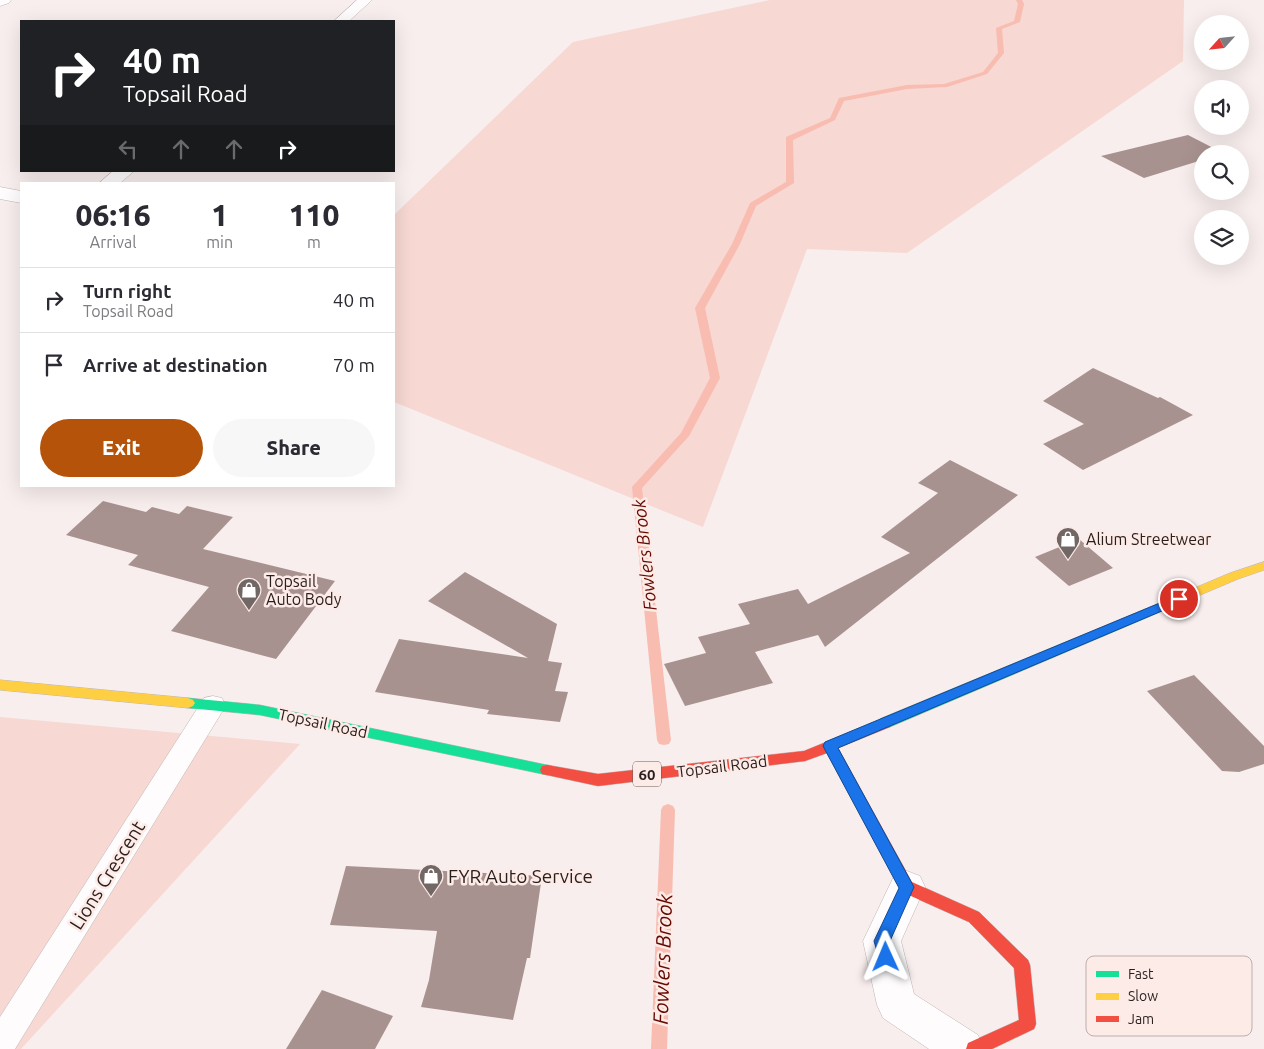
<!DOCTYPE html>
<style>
:root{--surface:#fff;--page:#f7f7f7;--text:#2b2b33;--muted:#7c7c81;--line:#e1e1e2;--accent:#b45309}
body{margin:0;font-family:Ubuntu,sans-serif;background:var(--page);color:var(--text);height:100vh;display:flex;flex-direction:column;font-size:19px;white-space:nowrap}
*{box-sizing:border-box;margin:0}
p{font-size:16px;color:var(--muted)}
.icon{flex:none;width:28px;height:28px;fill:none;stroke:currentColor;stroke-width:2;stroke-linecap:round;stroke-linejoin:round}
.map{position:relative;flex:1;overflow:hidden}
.panel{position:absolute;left:20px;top:182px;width:375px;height:305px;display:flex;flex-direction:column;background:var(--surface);border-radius:0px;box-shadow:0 5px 20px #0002}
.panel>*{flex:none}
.hud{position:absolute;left:20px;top:20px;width:375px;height:152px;border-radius:0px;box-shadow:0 5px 20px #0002;background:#202124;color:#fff;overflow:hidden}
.needle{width:32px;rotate:243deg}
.controls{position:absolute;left:1194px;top:15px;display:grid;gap:10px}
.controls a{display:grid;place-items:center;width:55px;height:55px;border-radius:50%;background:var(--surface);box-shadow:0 5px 20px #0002;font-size:25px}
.pin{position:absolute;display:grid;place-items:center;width:42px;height:42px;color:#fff;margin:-21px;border:2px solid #fff;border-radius:50%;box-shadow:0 1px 5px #0007}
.me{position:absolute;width:55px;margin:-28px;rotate:359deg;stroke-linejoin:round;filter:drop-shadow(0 0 4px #0008)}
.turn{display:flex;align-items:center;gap:18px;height:105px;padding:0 20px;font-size:22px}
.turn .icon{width:65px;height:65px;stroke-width:2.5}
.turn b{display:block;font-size:35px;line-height:42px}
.lanes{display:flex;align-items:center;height:48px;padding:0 20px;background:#0003;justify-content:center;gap:25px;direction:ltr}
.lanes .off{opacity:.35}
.eta{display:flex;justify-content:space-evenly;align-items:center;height:85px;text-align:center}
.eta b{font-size:30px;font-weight:800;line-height:35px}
.primary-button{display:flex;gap:10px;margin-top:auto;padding:10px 20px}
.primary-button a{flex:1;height:58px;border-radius:30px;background:var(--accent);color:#fff;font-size:20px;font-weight:800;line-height:58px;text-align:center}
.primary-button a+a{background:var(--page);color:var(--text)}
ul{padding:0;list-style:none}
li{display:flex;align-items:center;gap:15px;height:65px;padding:0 20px;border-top:1px solid var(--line)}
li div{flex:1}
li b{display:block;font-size:19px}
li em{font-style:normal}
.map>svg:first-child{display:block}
.green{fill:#f7d8d2}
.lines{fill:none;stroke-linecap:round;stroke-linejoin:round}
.stream{fill:#f8bcb1;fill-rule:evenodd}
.building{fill:#a8928f}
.lane-casing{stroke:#bfb6b4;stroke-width:1}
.street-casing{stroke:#bfb6b4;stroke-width:1}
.fast-casing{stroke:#bfb6b4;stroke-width:1}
.slow-casing{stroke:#bfb6b4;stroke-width:1}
.jam-casing{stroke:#bfb6b4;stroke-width:1}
.lane{fill:#fefcfc;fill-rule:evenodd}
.street{fill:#fefcfc;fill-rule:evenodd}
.fast{fill:#16e098;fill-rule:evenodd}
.slow{fill:#ffcf43;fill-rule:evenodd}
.jam{fill:#f24e42;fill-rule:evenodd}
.route{fill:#1a73e8;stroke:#114b97}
.labels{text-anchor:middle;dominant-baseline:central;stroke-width:5;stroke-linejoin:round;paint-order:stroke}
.shield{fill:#fdebe8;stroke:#685c59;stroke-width:1}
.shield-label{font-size:15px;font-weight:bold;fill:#281e1c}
.poi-label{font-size:16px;fill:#281e1c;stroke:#fdebe8;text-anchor:start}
.street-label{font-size:16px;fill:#281e1c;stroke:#fdebe8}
.water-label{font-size:18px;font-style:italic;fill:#640a00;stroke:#fdebe8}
.near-street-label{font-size:19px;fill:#281e1c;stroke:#fdebe8}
.near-poi-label{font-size:19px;fill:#281e1c;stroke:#fdebe8;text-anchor:start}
.near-water-label{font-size:21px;font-style:italic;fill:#640a00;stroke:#fdebe8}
.key{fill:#fdebe8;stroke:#bdaeab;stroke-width:1}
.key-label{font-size:14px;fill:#281e1c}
</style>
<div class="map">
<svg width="1264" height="1049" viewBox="0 0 1264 1049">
<rect width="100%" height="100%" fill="#f8eeed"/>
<g class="green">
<polygon points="770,0 1184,0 1183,61 907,253 807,249 703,527 394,402 394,215 573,42"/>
<polygon points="0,717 300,744 21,1049 0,1049"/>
</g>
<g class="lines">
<g class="stream">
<polygon points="1016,0 1022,0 1024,4 1020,22 1002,29 1004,53 987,74 947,87 907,89 844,101 835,120 793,140 794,183 756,206 740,244 705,308 720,378 689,436 642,488 671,740 669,744 664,745 659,744 657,740 632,487 681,433 710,378 695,308 732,244 750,203 786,182 786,137 830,118 839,98 907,85 944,84 983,72 998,53 996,28 1014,21 1018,4"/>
<polygon points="668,804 673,806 675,810 667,1049 651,1049 661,810 663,806"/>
</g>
</g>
<g class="building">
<polygon points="1188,135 1223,153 1202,154 1202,160 1144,178 1101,156"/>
<polygon points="1093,368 1158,398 1160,397 1193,415 1083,470 1043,444 1084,424 1043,401"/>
<polygon points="950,460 1018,495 825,647 818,635 755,652 773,683 685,706 664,664 706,653 698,637 750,624 738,604 798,589 808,604 910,553 881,537 938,493 918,483"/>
<polygon points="103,501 146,512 152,507 179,514 187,506 233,517 203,549 335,581 276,659 171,631 209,587 128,565 138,555 66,535"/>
<polygon points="1079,539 1113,568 1069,586 1035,557"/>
<polygon points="465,572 557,624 548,661 562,663 555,691 568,692 560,722 487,714 489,710 375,692 399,639 528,658 428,601"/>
<polygon points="1194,675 1264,746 1264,764 1239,772 1222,771 1147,691"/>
<polygon points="346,866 542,876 530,958 527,958 513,1020 421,1007 429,980 437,931 330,925"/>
<polygon points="322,990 393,1016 375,1049 286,1049"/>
</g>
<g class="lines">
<g class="lane-casing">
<polygon id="lane" points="213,696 222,698 225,705 222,712 15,1049 0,1049 0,1017 204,698"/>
</g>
<g class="street-casing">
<g id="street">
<polygon points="0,0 11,0 9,3 0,6"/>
<polygon points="357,0 372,0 349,21 334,21"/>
<polygon points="113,171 134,171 119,184 98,184"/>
<polygon points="0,187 21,191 21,203 0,199"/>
<polygon points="907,871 920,876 925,887 901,941 914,994 978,1035 984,1049 929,1049 883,1018 877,1005 863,941 894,876"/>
</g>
</g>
<g class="fast-casing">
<g id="fast">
<polygon points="1182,594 1186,595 1188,598 1186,601 890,727 885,728 880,727 878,723 880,719"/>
<polygon points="188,698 260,705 547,765 552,766 554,770 552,774 547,775 260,715 188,708 183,706 181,703 183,700"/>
</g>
</g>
<g class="slow-casing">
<g id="slow">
<polygon points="1264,562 1264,570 1238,579 1186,601 1178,601 1176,598 1178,595 1230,573"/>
<polygon points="0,680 188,698 193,700 195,703 193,706 188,708 0,690"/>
</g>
</g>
<g class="jam-casing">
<polygon id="jam" points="885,718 890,719 892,723 890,727 838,748 912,882 979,912 1028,960 1030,965 1036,1024 1034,1029 992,1049 966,1049 968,1043 1019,1020 1014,968 969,922 902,892 827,753 805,761 598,786 547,775 542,774 540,770 542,766 547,765 598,774 804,751"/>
</g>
<use href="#lane" class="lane"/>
<use href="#street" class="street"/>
<use href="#fast" class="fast"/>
<use href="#slow" class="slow"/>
<use href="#jam" class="jam"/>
</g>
<polygon class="route" points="1179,595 1185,599 1183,602 838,748 914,887 890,941 894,957 892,962 886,964 880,962 874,941 899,888 823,746 825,742"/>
<defs>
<g id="shop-pin" transform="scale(1.25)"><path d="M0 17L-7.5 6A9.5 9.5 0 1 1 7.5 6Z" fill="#716765" stroke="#fdebe8"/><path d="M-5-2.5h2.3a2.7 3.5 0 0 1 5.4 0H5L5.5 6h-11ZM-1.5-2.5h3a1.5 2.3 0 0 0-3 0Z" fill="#fff"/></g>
</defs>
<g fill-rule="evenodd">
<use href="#shop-pin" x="1068" y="539"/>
<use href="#shop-pin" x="249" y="590"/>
<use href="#shop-pin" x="431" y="876"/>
</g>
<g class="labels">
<rect class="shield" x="633" y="761.5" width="28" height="25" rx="4"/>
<g class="shield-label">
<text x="647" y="774">60</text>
</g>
<g class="poi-label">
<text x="1086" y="539">Alium Streetwear</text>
<text x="266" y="581">Topsail<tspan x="266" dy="18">Auto Body</tspan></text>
</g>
<g class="street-label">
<text transform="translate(323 723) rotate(12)">Topsail Road</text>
<text transform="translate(722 766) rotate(-7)">Topsail Road</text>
</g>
<g class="water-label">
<text transform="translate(644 555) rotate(-96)">Fowlers Brook</text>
</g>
<g class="near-street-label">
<text transform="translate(107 875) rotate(-58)">Lions Crescent</text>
</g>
<g class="near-poi-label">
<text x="448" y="876">FYR Auto Service</text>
</g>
<g class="near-water-label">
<text transform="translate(662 959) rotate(-88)">Fowlers Brook</text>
</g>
</g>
<rect x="1086" y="956" width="166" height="80" rx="8" class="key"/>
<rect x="1096" y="971" width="23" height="6" fill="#16e098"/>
<rect x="1096" y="993" width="23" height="7" fill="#ffcf43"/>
<rect x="1096" y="1016" width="23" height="6" fill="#f24e42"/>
<g class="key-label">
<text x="1128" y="979">Fast</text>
<text x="1128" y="1001">Slow</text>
<text x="1128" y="1024">Jam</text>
</g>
</svg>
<div class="controls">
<a><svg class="needle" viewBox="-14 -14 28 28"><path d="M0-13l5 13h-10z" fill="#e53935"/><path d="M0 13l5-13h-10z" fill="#7c7c81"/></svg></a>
<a><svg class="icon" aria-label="sound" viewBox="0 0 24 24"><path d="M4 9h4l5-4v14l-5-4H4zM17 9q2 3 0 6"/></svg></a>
<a><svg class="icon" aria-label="search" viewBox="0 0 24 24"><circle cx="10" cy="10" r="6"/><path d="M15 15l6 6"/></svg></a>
<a><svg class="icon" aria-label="layers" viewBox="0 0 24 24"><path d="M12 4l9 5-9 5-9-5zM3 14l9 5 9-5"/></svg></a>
</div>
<div class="pin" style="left:1179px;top:599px;background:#d93025"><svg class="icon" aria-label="arrive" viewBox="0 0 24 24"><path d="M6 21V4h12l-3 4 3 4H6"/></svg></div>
<svg class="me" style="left:886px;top:957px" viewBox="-20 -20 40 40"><path d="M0-17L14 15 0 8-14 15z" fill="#1a73e8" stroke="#fff" stroke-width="4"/></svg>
<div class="hud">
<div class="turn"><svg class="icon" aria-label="right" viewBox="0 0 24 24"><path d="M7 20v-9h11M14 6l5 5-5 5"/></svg><div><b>40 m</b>Topsail Road</div></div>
<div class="lanes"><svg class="icon off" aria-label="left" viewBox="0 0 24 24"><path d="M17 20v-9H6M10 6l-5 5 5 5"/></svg><svg class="icon off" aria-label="ahead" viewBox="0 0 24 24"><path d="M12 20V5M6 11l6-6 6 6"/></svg><svg class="icon off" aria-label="ahead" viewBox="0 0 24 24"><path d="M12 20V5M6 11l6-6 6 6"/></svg><svg class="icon" aria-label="right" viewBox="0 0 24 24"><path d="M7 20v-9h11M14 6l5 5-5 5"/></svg></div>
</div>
<section class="panel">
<div class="eta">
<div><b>06:16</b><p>Arrival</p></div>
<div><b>1</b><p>min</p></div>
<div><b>110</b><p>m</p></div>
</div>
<ul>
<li><svg class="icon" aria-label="right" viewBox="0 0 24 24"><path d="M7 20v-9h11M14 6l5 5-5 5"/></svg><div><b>Turn right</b><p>Topsail Road</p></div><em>40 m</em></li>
<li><svg class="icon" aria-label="arrive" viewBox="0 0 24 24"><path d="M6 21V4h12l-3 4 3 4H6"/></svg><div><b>Arrive at destination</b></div><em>70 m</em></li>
</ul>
<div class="primary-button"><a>Exit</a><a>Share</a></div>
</section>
</div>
